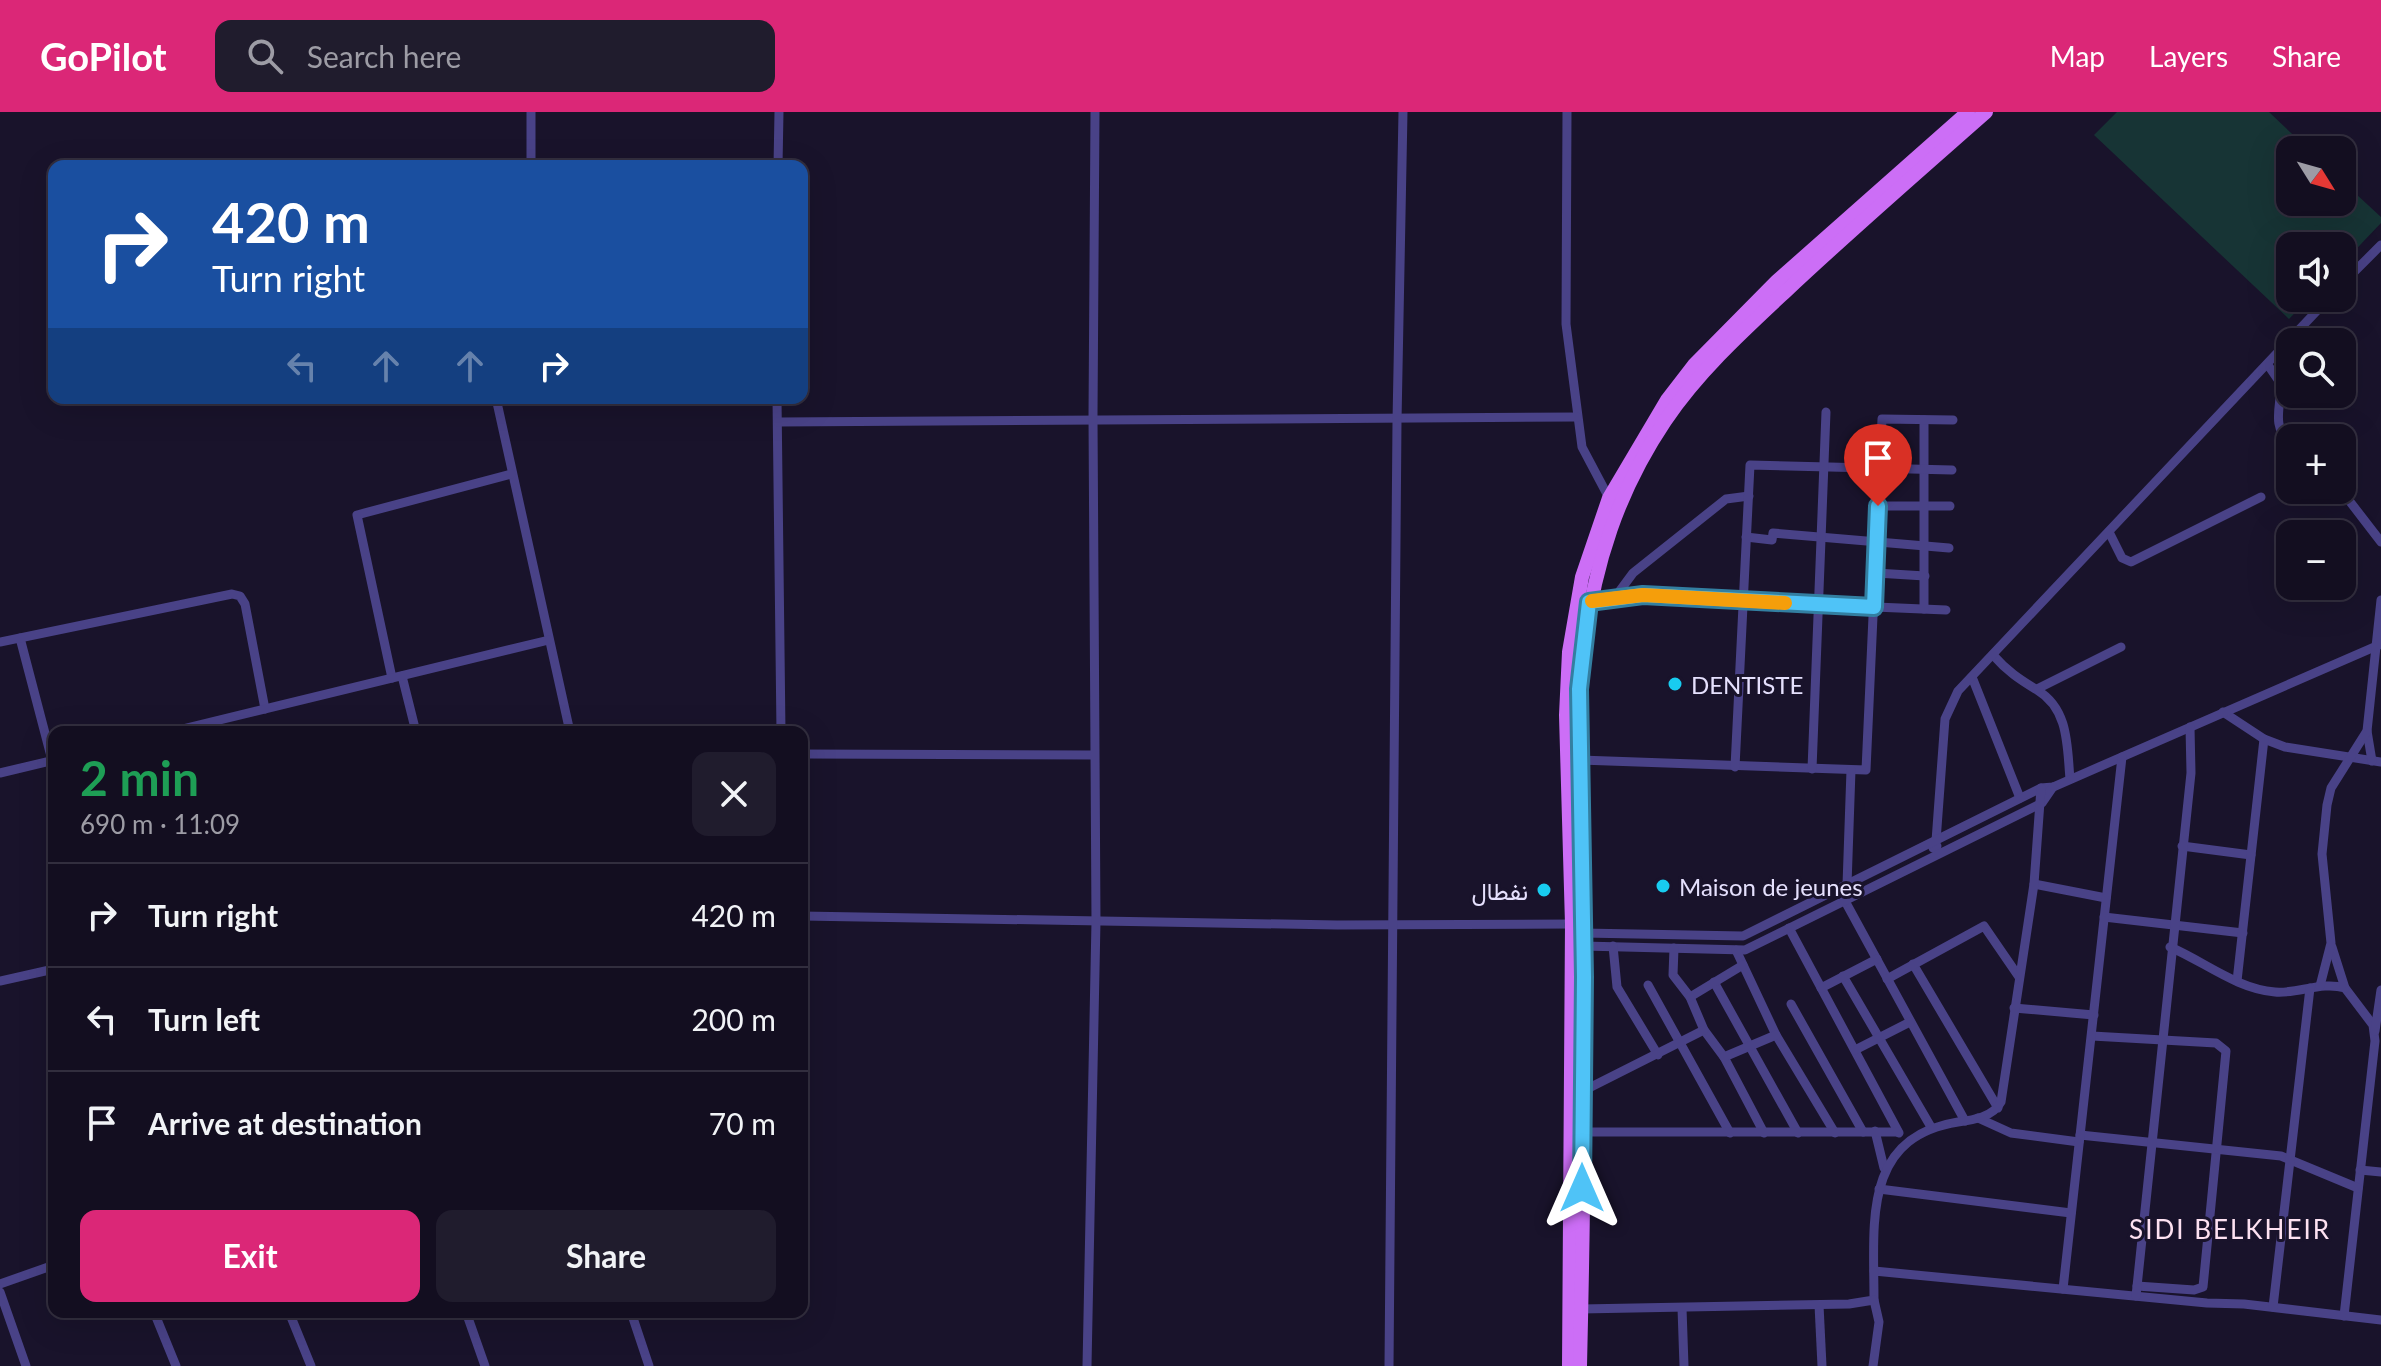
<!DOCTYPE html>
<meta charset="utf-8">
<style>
:root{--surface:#130e20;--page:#201c2d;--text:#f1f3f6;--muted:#9d9ca5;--line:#322e3e;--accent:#db2777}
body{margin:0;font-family:Lato,Vazirmatn,sans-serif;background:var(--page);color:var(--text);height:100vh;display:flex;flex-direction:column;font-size:30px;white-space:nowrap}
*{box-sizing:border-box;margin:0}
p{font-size:26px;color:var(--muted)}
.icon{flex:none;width:44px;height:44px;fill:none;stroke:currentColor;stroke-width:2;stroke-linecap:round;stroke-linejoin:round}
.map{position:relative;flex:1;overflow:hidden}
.sheet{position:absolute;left:48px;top:614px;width:760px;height:592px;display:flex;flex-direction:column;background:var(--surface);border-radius:16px;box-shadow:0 8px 32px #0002,0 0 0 2px var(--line)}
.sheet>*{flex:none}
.banner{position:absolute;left:48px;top:48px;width:760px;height:244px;border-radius:16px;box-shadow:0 8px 32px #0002,0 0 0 2px var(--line);background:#1a4fa0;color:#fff;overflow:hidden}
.needle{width:52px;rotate:127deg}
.controls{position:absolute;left:2276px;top:24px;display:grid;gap:16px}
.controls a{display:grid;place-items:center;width:80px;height:80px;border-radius:16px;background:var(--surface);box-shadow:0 8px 32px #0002,0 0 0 2px var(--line);font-size:40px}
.pin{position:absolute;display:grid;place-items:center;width:68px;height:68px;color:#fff;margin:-82px -34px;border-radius:50% 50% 50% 0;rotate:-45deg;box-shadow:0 0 8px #0007}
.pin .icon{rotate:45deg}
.me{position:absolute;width:88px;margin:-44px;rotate:0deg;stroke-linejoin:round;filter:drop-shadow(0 0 6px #0008)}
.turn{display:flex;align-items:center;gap:28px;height:168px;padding:0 32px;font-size:36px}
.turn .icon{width:104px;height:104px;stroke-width:2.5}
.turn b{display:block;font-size:56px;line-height:68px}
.lanes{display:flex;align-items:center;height:76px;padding:0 32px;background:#0003;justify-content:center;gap:40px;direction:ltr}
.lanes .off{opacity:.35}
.round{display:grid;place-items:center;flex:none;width:84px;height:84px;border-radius:16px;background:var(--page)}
.headline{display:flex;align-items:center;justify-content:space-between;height:136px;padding:0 32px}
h1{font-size:48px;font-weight:700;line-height:60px;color:#1e9e55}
.button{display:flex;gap:16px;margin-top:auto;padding:16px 32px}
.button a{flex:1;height:92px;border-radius:16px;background:var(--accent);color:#fff;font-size:32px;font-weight:700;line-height:92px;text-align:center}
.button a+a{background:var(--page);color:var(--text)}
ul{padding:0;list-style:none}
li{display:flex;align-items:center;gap:24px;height:104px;padding:0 32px;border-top:2px solid var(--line)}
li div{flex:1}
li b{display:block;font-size:30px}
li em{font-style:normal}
header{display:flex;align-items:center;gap:48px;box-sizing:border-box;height:112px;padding:0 40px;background:var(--accent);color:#fff}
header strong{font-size:38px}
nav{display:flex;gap:44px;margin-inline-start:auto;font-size:28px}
.search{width:560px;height:72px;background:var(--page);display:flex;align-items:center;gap:20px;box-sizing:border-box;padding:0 28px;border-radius:16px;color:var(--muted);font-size:30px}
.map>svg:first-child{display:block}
.green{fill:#173435}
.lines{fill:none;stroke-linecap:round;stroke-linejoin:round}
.minor{stroke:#494287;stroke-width:9}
.primary{stroke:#cc6ef6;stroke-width:14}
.route-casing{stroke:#337fa1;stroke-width:20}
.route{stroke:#4fc3f7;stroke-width:14}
.slow{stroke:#f59e0b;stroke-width:14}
.poi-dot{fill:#18ccf0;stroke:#19132b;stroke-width:3}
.labels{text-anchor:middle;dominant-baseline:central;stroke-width:6;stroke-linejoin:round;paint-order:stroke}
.poi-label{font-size:24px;fill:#e5e0fd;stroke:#19132b;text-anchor:start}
.neighbourhood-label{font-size:26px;letter-spacing:2px;fill:#fde1f1;stroke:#19132b}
</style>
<header>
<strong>GoPilot</strong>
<div class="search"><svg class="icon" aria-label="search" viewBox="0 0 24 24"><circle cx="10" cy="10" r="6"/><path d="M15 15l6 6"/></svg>Search here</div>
<nav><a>Map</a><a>Layers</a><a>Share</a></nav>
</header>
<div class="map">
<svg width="2381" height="1254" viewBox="0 0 2381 1254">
<rect width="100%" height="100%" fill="#19132b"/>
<polygon class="green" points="2117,0 2269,0 2309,38 2290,38 2290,90 2342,90 2342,69 2381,105 2381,111 2342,152 2342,134 2290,134 2290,186 2309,186 2289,207 2094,23"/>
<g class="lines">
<g class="minor">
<polyline points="1567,0 1566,212 1582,335 1609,386"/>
<polyline points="531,54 531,0"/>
<polyline points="778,54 779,0"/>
<polyline points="2342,172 2381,133"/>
<path d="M2268,253L2281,272C2281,295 2271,314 2290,331"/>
<polyline points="496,286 570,620"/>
<polyline points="777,286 781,620"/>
<polyline points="778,310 1577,305"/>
<polyline points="2341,378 2381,430"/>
<polyline points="1878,394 1950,394"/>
<polyline points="2109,420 2122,446 2131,450 2261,385"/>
<polyline points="1746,425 1772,428 1773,421 1949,436"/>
<polyline points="1876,461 1925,464"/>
<polyline points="1616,484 1946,498"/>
<polyline points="1589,490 1616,484 1633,461 1726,387 1749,384"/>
<polyline points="1924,497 1924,308"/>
<polyline points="20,526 52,648"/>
<polyline points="0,530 232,482 240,484 245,492 265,597"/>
<path d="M1993,543C2007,559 2019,567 2037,578C2069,597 2067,634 2070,667"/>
<polyline points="402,564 416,620"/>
<polyline points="1972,565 2020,686"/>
<polyline points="392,566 357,403 511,362"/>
<polyline points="2037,577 2121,535"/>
<polyline points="2223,600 2264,627 2285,635 2381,650"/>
<polyline points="2367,619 2372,649"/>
<polyline points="170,620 549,528"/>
<polyline points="802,642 1094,643"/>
<polyline points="1580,648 1866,658 1882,307 1953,308"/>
<polyline points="1735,655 1750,353 1952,358"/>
<polyline points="1812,657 1826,300"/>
<polyline points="0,661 54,648"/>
<polyline points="1936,729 1945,607 1958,579 2329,186"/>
<polygon points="1934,733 1937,734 1936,737 1933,736"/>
<polyline points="2182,734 2251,743"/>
<polyline points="2034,772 2106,786"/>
<polyline points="1847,773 1851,658"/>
<polyline points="1845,789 1965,1009"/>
<polyline points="802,804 1337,813 1572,812"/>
<polyline points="2104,805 2243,821"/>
<polyline points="1789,816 1899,1021"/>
<polyline points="1583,821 1743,824 2041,676 2053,675 2381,532"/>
<polyline points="1583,834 1745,838 2042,691 2053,675"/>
<polyline points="1613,834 1617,875 1658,943"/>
<path d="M2170,835C2205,850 2237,877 2275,880C2299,882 2321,869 2345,876L2373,913L2375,929L2344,1204"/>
<polyline points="2332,835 2345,876"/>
<polyline points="1674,836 1673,863 1690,885 1704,918 1724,945 1764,1021"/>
<polyline points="1736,838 1776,923 1835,1021"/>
<polyline points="1913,852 1998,996"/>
<polyline points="1843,864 1931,1015"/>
<polyline points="1887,867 1984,814 2019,865"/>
<polyline points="0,869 54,857"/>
<polyline points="2237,869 2264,627"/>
<polyline points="1714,870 1798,1021"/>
<polyline points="1648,873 1730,1021"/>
<polyline points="2320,874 2331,831 2322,742 2327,693 2331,676 2367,619 2381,488"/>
<polyline points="1821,876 1877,847"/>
<polyline points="1690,885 1743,853"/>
<polyline points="1791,892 1863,1020"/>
<polyline points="2014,896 2094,903"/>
<polyline points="2375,919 2381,878"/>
<polyline points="2092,924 2216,931 2226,939 2203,1175 2194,1178 2137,1174"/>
<polyline points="1855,938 1910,910"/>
<polyline points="1724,945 1776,923"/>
<polyline points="1583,979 1704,918"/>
<polyline points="1978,1006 2011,1021 2079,1030"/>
<polyline points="1875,1019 1884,1056"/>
<polyline points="1583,1020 1898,1020"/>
<polyline points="2080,1023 2281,1044 2358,1076"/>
<polyline points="2360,1058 2381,1060"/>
<polyline points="1879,1077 2071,1101"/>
<polyline points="1874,1159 2207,1191 2244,1192 2381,1208"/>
<polyline points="0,1172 54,1153"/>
<polyline points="2063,1177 2122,645"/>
<polyline points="0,1180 26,1254"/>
<polyline points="2136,1184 2191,661 2190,615"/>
<polyline points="1819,1193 1822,1254"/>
<polyline points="2273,1195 2310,876"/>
<polyline points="1682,1196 1684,1254"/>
<path d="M1581,1197L1849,1192L1874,1188C1874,1111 1862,1025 1958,1010C1973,1008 1993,1005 2001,990L2034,772L2041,676"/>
<polyline points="154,1200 176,1254"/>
<polyline points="289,1200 311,1254"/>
<polyline points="466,1200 485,1254"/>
<polyline points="631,1200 649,1254"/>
<polyline points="1087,1254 1096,809 1093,305 1095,0"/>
<polyline points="1389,1254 1397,309 1403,0"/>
<polyline points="1873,1254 1879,1210 1874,1188"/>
</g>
<g class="primary">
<polyline points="1569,1254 1572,812 1566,603 1569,540 1582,465 1609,386 1667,288 1694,253 1777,169 1968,0"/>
<path d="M1580,1254C1583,1124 1585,994 1584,865C1582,668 1549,481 1665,309C1698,260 1743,219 1786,179C1851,118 1919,59 1986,0"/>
</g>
</g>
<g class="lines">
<g class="route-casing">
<polyline id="route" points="1582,1076 1584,865 1579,577 1589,490 1643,483 1874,495 1878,394"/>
</g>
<use href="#route" class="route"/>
<polyline class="slow" points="1592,489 1643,483 1785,491"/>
</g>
<g class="poi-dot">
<circle cx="1675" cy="572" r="8"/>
<circle cx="1663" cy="774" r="8"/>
<circle cx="1544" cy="778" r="8"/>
</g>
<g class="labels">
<g class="poi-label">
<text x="1691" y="572">DENTISTE</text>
<text x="1679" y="774">Maison de jeunes</text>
<text x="1528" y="778" text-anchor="end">نفطال</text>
</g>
<g class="neighbourhood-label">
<text x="2230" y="1117">SIDI BELKHEIR</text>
</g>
</g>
</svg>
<div class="controls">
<a><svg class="needle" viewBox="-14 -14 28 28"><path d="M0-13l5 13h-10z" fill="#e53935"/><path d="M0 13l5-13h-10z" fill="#9d9ca5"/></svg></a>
<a><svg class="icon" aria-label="sound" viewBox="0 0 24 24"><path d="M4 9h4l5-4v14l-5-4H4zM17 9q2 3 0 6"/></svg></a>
<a><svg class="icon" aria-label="search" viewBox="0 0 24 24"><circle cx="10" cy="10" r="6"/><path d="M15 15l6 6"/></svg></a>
<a>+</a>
<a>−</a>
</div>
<div class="pin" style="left:1878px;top:394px;background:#d93025"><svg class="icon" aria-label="arrive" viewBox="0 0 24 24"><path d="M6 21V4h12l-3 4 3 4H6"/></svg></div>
<svg class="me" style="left:1582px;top:1076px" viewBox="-20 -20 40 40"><path d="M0-17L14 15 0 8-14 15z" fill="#4fc3f7" stroke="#fff" stroke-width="4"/></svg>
<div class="banner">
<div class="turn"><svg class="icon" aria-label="right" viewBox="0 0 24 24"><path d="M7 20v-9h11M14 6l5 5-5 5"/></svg><div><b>420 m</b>Turn right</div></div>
<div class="lanes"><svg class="icon off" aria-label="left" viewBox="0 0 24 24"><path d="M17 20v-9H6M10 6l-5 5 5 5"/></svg><svg class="icon off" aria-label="ahead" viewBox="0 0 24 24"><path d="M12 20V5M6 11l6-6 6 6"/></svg><svg class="icon off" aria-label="ahead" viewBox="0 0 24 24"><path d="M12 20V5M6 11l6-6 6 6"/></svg><svg class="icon" aria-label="right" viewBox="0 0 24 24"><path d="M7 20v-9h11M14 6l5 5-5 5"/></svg></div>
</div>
<section class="sheet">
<div class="headline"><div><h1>2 min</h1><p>690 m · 11:09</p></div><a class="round"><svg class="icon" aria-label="close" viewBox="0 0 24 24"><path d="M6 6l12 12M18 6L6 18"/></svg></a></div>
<ul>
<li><svg class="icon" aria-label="right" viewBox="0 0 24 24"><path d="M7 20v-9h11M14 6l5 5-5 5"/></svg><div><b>Turn right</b></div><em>420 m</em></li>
<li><svg class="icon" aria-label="left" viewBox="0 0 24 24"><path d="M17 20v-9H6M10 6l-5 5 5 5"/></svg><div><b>Turn left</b></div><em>200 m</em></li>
<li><svg class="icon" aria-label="arrive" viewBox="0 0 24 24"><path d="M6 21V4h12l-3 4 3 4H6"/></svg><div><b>Arrive at destination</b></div><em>70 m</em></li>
</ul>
<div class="button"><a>Exit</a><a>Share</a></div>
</section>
</div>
